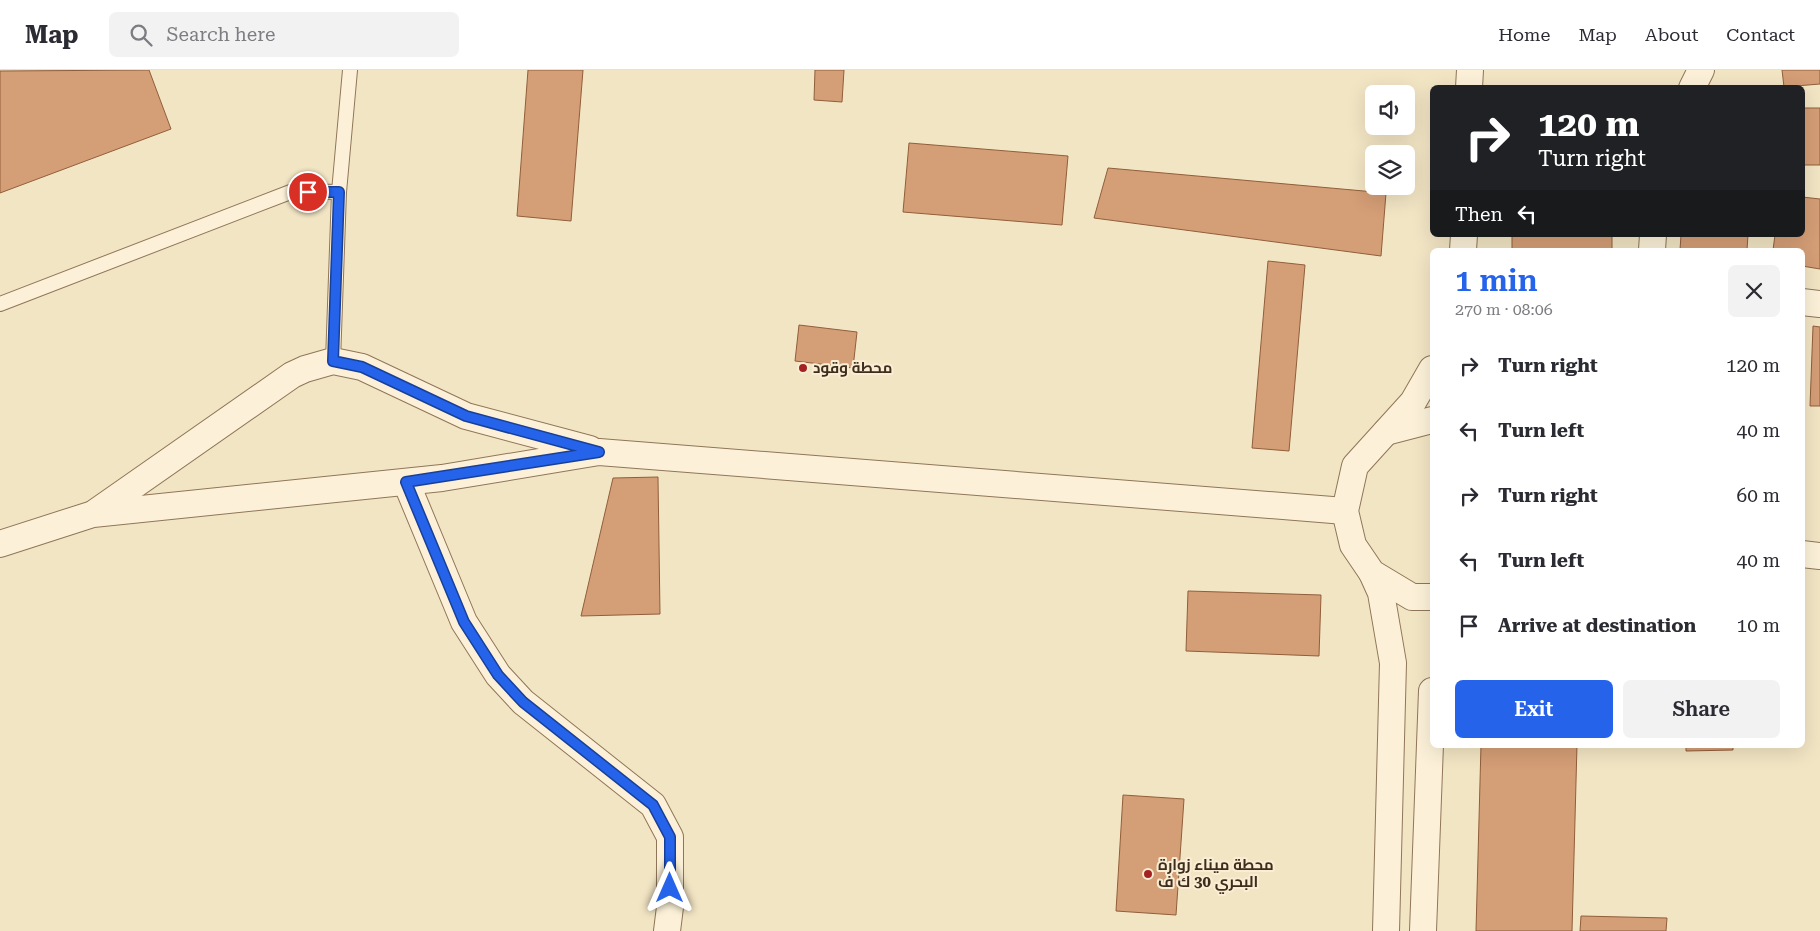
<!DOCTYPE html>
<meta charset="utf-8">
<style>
:root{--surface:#fff;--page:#f2f2f3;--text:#2b2b33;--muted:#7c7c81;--line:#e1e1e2;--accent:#2563eb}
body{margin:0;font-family:"Roboto Serif",Cairo,serif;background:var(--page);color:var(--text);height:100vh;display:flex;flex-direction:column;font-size:19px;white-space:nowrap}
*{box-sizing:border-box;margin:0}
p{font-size:16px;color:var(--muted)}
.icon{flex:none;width:28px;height:28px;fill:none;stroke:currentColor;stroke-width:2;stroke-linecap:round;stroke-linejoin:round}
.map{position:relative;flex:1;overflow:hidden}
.side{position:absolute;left:1430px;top:178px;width:375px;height:500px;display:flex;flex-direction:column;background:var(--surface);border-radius:8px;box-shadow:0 5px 20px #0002}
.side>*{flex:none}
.banner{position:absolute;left:1430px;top:15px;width:375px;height:152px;border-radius:8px;box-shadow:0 5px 20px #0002;background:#202124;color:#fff;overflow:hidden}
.tools{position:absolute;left:1365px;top:15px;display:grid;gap:10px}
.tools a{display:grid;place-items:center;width:50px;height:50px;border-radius:8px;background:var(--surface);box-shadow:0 5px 20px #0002;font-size:25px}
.pin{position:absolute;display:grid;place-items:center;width:42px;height:42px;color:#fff;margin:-21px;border:2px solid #fff;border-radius:50%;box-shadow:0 1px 5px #0007}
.me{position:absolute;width:55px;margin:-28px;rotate:0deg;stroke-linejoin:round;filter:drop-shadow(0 0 4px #0008)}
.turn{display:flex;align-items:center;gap:18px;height:105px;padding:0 25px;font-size:22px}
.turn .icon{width:65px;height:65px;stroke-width:2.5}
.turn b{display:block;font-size:35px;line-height:42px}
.then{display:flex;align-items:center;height:48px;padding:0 25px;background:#0003;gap:10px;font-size:19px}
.round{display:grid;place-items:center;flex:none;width:52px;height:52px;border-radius:8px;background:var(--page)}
.headline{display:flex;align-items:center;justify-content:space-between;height:85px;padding:0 25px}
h1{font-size:30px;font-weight:600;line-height:38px;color:var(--accent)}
.action{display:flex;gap:10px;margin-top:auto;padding:10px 25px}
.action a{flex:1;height:58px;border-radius:8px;background:var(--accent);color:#fff;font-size:20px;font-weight:600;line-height:58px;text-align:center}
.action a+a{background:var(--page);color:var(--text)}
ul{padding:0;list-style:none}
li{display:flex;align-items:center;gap:15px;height:65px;padding:0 25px}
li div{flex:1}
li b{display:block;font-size:19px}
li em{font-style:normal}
header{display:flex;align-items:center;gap:30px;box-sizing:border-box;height:70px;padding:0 25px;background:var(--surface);border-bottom:1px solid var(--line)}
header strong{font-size:24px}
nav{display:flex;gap:28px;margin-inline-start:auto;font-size:18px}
.search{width:350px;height:45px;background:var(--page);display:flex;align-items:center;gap:12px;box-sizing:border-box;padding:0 18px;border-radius:8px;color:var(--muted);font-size:19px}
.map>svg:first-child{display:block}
.building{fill:#d49e76;stroke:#915e3b}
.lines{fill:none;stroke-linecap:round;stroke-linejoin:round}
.service-casing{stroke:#8f7658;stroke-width:16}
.minor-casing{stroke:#8f7658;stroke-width:28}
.service{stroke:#fcf1d8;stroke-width:14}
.minor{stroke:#fcf1d8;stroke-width:26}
.route-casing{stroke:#184099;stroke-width:12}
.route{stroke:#2563eb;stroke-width:9}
.poi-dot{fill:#a42222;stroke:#f9eed4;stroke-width:2}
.labels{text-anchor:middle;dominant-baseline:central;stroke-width:4;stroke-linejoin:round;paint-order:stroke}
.poi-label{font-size:15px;font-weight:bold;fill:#3e2d1d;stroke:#f9eed4;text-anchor:start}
</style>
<header>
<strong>Map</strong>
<div class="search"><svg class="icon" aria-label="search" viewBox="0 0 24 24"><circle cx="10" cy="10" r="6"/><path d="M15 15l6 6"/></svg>Search here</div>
<nav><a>Home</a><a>Map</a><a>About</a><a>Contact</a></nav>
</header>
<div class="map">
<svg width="1820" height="861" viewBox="0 0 1820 861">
<rect width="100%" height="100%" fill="#f2e5c4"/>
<g class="building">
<polygon points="149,0 171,59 0,123 0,1"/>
<polygon points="528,0 583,0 571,151 517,146"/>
<polygon points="815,0 844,0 842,32 814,30"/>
<polygon points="1782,0 1820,0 1820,14 1784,17"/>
<rect x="1802" y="38" width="18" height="57"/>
<polygon points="909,73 1068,86 1062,155 903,142"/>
<polygon points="1108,98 1386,123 1381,186 1094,148"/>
<polygon points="1802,127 1820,129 1820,199 1802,196 1802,180 1773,180 1775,165 1802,165"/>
<rect x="1512" y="165" width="100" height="15"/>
<polygon points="1681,165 1748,165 1747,180 1680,180"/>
<polygon points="1268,191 1305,195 1289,381 1252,378"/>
<polygon points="799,255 857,262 853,298 795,291"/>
<polygon points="1813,256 1820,257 1820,336 1810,336"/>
<polygon points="658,407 660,544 581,546 613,408"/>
<polygon points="1188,521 1321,525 1319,586 1186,581"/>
<polygon points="1481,675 1577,675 1572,861 1476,861"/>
<polygon points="1686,675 1733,675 1733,680 1686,681"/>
<polygon points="1123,725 1184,729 1176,845 1116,841"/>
<polygon points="1581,846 1667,848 1666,861 1580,861"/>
</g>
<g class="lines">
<g class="service-casing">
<g id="service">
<polyline points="0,234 293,121 339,122"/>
<polyline points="333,291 339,122 350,0"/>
</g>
</g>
<g class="minor-casing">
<g id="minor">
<polyline points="1469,18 1470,0"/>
<polyline points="1692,18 1701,0"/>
<polyline points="1463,180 1464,165"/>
<polyline points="1652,180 1653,165"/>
<polyline points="1802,232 1820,234"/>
<polyline points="1432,299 1413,332 1355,396 1345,441 1353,475 1372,503 1412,527 1432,527"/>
<polyline points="1386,362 1432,350"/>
<polyline points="406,412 464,552 498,605 523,632 653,735 670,767 670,837 667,861"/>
<polyline points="96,442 292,305 305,299 333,291 362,297 466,346 590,379"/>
<polyline points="0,474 93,444 442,408 599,382 1345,441"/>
<polyline points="1802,484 1820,486"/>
<polyline points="1372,503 1381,523 1393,593 1386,861"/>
<polyline points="1423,861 1432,621"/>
</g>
</g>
<use href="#service" class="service"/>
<use href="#minor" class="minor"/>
</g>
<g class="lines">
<g class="route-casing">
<polyline id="route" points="308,122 339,122 333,291 362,297 466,346 599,382 406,412 464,552 498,605 523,632 653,735 670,767 670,818"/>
</g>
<use href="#route" class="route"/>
</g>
<g class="poi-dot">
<circle cx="803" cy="298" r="5"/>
<circle cx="1148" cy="804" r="5"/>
</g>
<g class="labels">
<g class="poi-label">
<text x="813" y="298">محطة وقود</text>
<text x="1158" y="795">محطة ميناء زوارة<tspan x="1158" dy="17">البحري 30 ك ف</tspan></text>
</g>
</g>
</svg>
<div class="tools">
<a><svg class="icon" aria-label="sound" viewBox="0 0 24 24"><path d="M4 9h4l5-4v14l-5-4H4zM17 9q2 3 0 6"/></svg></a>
<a><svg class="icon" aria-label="layers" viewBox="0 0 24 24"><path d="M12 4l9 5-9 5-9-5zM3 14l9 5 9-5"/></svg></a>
</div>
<div class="pin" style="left:308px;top:122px;background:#d93025"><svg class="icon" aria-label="arrive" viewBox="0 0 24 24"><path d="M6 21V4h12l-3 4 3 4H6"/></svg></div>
<svg class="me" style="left:670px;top:818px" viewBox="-20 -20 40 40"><path d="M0-17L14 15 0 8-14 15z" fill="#2563eb" stroke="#fff" stroke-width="4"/></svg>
<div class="banner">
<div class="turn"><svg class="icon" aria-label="right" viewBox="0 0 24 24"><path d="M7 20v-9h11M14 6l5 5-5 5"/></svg><div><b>120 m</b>Turn right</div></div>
<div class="then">Then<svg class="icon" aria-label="left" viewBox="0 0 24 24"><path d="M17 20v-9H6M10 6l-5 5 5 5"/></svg></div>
</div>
<section class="side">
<div class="headline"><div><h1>1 min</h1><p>270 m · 08:06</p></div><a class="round"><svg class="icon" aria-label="close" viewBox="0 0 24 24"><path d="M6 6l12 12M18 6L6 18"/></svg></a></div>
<ul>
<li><svg class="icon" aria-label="right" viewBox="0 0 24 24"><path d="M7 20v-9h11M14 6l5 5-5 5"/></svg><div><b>Turn right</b></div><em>120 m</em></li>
<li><svg class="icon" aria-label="left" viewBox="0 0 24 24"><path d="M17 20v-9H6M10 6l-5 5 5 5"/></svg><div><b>Turn left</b></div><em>40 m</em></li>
<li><svg class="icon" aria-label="right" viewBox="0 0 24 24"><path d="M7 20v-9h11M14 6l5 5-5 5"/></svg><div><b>Turn right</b></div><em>60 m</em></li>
<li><svg class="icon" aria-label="left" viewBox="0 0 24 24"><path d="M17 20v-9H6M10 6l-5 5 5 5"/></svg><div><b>Turn left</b></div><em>40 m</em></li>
<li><svg class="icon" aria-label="arrive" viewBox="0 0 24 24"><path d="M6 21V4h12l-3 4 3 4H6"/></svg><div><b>Arrive at destination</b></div><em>10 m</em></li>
</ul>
<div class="action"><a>Exit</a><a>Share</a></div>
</section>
</div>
